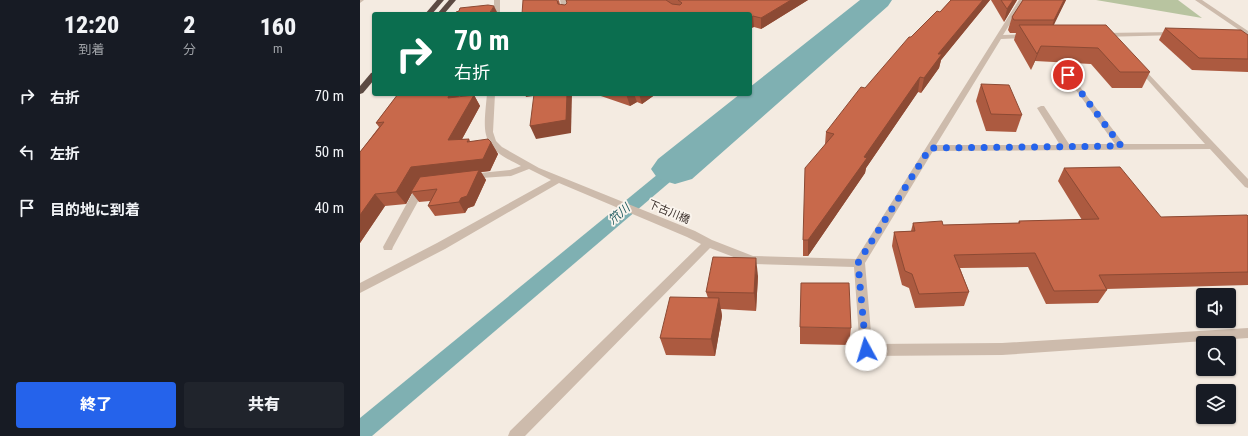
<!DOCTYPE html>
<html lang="ja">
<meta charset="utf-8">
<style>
:root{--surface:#171b24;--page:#20242c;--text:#f1f3f6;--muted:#9ea1a6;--accent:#2563eb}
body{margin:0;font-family:"Roboto Condensed","Noto Sans JP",sans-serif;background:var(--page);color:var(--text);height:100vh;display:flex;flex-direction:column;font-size:15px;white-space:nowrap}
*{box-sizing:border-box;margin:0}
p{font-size:13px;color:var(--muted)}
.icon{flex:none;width:22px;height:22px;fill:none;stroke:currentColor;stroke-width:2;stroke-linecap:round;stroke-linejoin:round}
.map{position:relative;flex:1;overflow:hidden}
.details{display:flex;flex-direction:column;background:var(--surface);width:360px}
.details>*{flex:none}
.banner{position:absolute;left:12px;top:12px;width:380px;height:84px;border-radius:4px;box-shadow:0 1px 3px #0004;background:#0b6e4f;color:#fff;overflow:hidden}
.tools{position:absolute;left:836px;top:288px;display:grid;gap:8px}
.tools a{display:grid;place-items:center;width:40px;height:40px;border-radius:4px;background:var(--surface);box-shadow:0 1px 3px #0004;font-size:20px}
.pin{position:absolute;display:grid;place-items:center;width:34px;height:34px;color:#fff;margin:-17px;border:2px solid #fff;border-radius:50%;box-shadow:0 1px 4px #0007}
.me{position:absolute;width:44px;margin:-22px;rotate:354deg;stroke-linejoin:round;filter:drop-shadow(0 0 3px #0008)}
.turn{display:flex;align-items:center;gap:14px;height:84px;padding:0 16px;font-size:18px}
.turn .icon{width:52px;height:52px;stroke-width:2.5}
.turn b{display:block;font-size:28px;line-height:34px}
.eta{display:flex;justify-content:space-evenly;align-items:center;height:68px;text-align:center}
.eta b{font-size:24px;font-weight:800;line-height:28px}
.primary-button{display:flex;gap:8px;margin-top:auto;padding:8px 16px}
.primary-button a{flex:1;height:46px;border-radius:4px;background:var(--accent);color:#fff;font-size:16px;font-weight:800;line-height:46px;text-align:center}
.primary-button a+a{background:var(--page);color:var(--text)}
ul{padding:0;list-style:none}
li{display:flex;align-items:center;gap:12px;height:56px;padding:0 16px}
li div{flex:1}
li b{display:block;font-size:15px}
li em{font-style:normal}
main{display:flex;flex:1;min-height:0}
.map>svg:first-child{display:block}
.green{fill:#b8c4a0}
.water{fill:#7fb0b2}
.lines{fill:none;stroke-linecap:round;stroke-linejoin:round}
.river{fill:#7fb0b2;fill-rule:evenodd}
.minor{fill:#cdbbac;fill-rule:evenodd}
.tertiary{fill:#cdbbac;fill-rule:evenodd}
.motorway{fill:#5c4a42;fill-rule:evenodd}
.wall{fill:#ac5a40}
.shaded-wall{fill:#8c4a34}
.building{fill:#c8694b;stroke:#8c4a34}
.route{stroke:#2563eb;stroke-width:7;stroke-dasharray:0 12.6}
.labels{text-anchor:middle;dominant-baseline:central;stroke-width:3.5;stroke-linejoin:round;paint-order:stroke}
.street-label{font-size:11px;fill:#3b302b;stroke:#fbf5ee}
.water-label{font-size:12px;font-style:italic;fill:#1f5a5e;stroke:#fbf5ee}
</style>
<main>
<section class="details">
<div class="eta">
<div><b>12:20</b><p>到着</p></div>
<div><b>2</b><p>分</p></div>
<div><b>160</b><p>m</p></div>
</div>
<ul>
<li><svg class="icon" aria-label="right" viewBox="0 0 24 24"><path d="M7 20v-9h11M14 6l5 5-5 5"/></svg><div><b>右折</b></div><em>70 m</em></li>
<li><svg class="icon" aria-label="left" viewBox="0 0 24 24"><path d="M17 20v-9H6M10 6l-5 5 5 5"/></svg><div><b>左折</b></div><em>50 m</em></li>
<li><svg class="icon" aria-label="arrive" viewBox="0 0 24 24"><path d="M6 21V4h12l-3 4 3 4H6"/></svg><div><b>目的地に到着</b></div><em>40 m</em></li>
</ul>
<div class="primary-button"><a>終了</a><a>共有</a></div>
</section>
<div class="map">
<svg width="888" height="436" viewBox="0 0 888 436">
<rect width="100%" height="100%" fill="#f4ebe1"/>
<polygon class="green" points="736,0 818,0 842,18"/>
<polygon class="water" points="364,120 378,124 12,436 0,436 0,418"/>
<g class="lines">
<polygon class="river" points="500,0 532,0 528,6 332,179 315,184 298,179 291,169 298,159 380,94 390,94 390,87"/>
<g class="minor">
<polygon points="0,0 4,0 0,3"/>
<rect x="134" y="0" width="6" height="14"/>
<polygon points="200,0 206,0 209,14 203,14"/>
<path d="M659,0H665L643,35L668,34L671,36L668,38L641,39L576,145H700L677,108L681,106H684L709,144H755L705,75L708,73L710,74L764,144H845L778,69V67H782L888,179V188L885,187L850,149L573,151L505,263L512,344L642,343L888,328V338L642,355L506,356L501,354L500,350L494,267L392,264L350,248L165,436H148L150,431L341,244L327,237L199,183L85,249L0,293V283L77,243L191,180L169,169L151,176L107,179L105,177L110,174L150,170L161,166C120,146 123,136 127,94H135L133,132L136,141L142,147L179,168L335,231L352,240L393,256L496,259Z"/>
<polygon points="816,32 819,34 818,35 742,37 739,35 742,33"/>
<polygon points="62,182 67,185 33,247 32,250 24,250 23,247 57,185"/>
</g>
<polygon class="tertiary" points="835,0 842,0 888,31 888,36"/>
<g class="motorway">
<polygon points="77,0 84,0 72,14 65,14"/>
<polygon points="89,0 96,0 84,14 77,14"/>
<polygon points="14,72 14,80 3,93 0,94 0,86 11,73"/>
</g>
</g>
<g class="wall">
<polygon points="199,0 200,5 205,5 207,3 206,0 448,0 401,29 394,27 162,14"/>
<polygon points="591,0 630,0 581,60 579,68 561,93 558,92 506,168 505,173 448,256 443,256 443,240 465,144 466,132 551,37 580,12"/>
<polygon points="631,0 657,0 644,22"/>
<polygon points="663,0 706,0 693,25 790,72 782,88 752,88 731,64 675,61 671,70 654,40 656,33 650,33 648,30 652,17"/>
<polygon points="805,28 888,35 888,72 832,70 799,40"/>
<polygon points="621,84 662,115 656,132 626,131 616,101"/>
<polygon points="38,94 99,94 99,97 114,95 120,106 102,139 109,139 110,141 131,142 138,154 130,171 121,172 126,180 114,206 108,208 105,213 75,216 68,206 70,201 59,202 52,193 46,204 25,206 0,243 0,152 19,127 16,123"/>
<polygon points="235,94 296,94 282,104 277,102 270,106"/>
<polygon points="704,168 801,217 888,216 888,285 746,289 747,290 738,303 686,304 668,267 600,268 609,292 604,306 555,308 549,288 542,285 532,246 534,232 551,231 553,223 583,225 658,223 659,221 722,220 698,181"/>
<polygon points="398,276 396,311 361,309 362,316 355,356 306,355 300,338 348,298 346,292"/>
<polygon points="440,327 491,328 489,345 440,344"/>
</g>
<g class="shaded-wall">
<polygon points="431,0 448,0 401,29 401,18"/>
<polygon points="623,0 630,0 581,60 579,68 561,93 564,78 578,54"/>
<polygon points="653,0 657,0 644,22 647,9"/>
<polygon points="704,0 706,0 690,33 694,20"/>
<polygon points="134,6 138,14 129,14"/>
<polygon points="393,16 394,27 390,29 390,18"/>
<polygon points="681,46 675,61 671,70 677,54"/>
<polygon points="560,77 558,92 506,168 505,173 448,256 448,240 504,157"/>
<polygon points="89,94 99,94 94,109 88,98"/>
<polygon points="165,94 181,94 181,95 166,97"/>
<polygon points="207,94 212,94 211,133 176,139 170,126"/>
<polygon points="266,94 274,94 277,102 270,106"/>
<polygon points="279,94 296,94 282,104"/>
<polygon points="114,95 120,106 95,152 88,140"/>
<polygon points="131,142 138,154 130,171 121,172 126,180 114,206 108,208 105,213 99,202 101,198 118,172 51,192 52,193 46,204 36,192 51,167"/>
<polygon points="15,194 25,206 0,243 0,215"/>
<polygon points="396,258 398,276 396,311 394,293"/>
<polygon points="359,298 362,316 355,356 351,339"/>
</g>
<g class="building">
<polygon points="163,0 197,0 198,4 205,5 207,3 206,0 306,0 312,4 320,5 322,3 318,0 431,0 401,18 393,16 390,18 390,14 162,14"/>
<polygon points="591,0 623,0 578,54 582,54 564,78 560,77 504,157 507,158 448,240 443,240 445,168 474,134 466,132 501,87 505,88 549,37 551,37 577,11 580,12"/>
<polygon points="641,0 653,0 647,9"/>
<polygon points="663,0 704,0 694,20 654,20 652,17"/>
<polygon points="128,5 134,6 129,14 95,14 96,12 99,11 100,8"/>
<polygon points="659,25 746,25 790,72 760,72 738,48 681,46 677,54"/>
<polygon points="805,28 881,30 888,35 888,59 839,58"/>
<polygon points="621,84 649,85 662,115 631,114"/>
<polygon points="38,94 89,94 88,98 114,95 88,140 109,139 107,142 128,139 131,142 123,159 51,167 36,192 15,194 0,215 0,152 24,122 16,123"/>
<polygon points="174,94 207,94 206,120 170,126"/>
<polygon points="760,167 801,217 887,215 888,216 888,272 739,275 747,290 694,291 675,253 594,255 609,292 559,294 552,274 545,271 534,232 555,231 553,223 582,221 583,225 660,223 659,221 739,219 704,168"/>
<polygon points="119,170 107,196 101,198 99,202 68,206 77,189 51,192 60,177"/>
<polygon points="353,257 396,258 394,293 346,292"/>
<polygon points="441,283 489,283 491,328 440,327"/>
<polygon points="310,297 359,298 351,339 300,338"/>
</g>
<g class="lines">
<polyline class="route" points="506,350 498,263 570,148 761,146 708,75"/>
</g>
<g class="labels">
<g class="street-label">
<text transform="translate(309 212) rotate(23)">下古川橋</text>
</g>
<g class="water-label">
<text transform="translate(259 214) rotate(-40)">笊川</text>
</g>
</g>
</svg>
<div class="tools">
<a><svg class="icon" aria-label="sound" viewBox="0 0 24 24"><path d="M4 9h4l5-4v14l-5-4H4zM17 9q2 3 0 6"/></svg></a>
<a><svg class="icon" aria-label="search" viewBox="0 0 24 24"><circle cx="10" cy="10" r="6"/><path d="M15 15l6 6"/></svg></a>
<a><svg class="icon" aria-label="layers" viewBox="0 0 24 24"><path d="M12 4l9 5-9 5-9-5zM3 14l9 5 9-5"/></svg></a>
</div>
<div class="pin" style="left:708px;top:75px;background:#d93025"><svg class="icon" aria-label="arrive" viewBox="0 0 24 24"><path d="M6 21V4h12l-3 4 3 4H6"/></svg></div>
<svg class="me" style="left:506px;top:350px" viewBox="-20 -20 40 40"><circle r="19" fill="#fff"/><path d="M0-13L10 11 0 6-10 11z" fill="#2563eb"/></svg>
<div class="banner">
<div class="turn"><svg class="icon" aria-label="right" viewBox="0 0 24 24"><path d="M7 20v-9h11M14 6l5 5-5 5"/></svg><div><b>70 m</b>右折</div></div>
</div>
</div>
</main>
